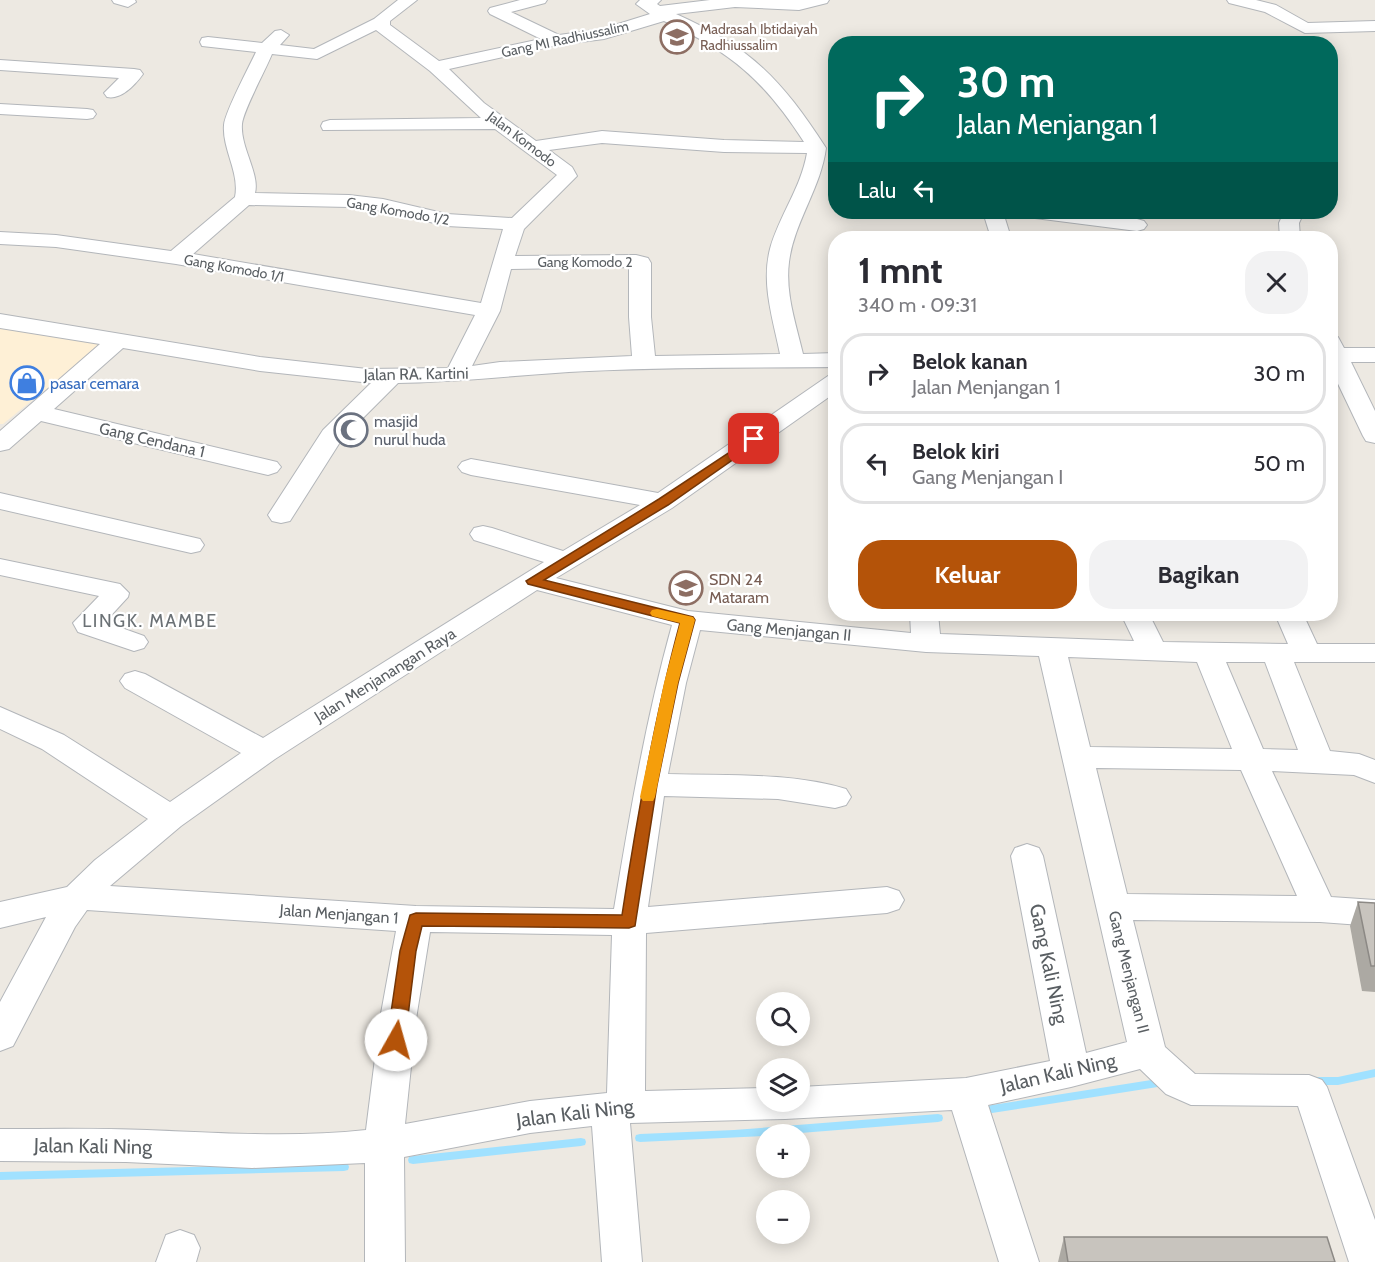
<!DOCTYPE html>
<html lang="id">
<meta charset="utf-8">
<style>
:root{--surface:#fff;--page:#f2f2f3;--text:#2b2b33;--muted:#7c7c81;--line:#e1e1e2;--accent:#b45309}
body{margin:0;font-family:Cabin,sans-serif;background:var(--page);color:var(--text);height:100vh;display:flex;flex-direction:column;font-size:22px;white-space:nowrap}
*{box-sizing:border-box;margin:0}
p{font-size:20px;color:var(--muted)}
.icon{flex:none;width:33px;height:33px;fill:none;stroke:currentColor;stroke-width:2;stroke-linecap:round;stroke-linejoin:round}
.map{position:relative;flex:1;overflow:hidden}
.panel{position:absolute;left:828px;top:231px;width:510px;height:390px;display:flex;flex-direction:column;background:var(--surface);border-radius:24px;box-shadow:0 3px 15px #0003}
.panel>*{flex:none}
.banner{position:absolute;left:828px;top:36px;width:510px;height:183px;border-radius:24px;box-shadow:0 3px 15px #0003;background:#00695c;color:#fff;overflow:hidden}
.tools{position:absolute;left:756px;top:992px;display:grid;gap:12px}
.tools a{display:grid;place-items:center;width:54px;height:54px;border-radius:50%;background:var(--surface);box-shadow:0 3px 15px #0003;font-size:30px}
.pin{position:absolute;display:grid;place-items:center;width:51px;height:51px;color:#fff;margin:-26px;border-radius:12px;box-shadow:0 3px 9px #0006}
.me{position:absolute;width:66px;margin:-33px;rotate:7deg;stroke-linejoin:round;filter:drop-shadow(0 0 4px #0008)}
.turn{display:flex;align-items:center;gap:21px;height:126px;padding:0 30px;font-size:27px}
.turn .icon{width:78px;height:78px;stroke-width:2.5}
.turn b{display:block;font-size:42px;line-height:51px}
.then{display:flex;align-items:center;height:57px;padding:0 30px;background:#0003;gap:12px;font-size:22px}
.round{display:grid;place-items:center;flex:none;width:63px;height:63px;border-radius:24px;background:var(--page)}
.overview{display:flex;align-items:center;justify-content:space-between;height:102px;padding:0 30px}
h1{font-size:36px;font-weight:700;line-height:45px}
.button{display:flex;gap:12px;margin-top:auto;padding:12px 30px}
.button a{flex:1;height:69px;border-radius:24px;background:var(--accent);color:#fff;font-size:24px;font-weight:700;line-height:69px;text-align:center}
.button a+a{background:var(--page);color:var(--text)}
ul{padding:0;list-style:none}
li{display:flex;align-items:center;gap:18px;height:81px;margin:0 12px 9px;padding:0 18px;border:3px solid var(--line);border-radius:24px}
li div{flex:1}
li b{display:block;font-size:22px}
li em{font-style:normal}
.map>svg:first-child{display:block}
.commercial{fill:#fef0d6}
.lines{fill:none;stroke-linecap:round;stroke-linejoin:round}
.stream{fill:#a0e1ff;fill-rule:evenodd}
.minor-casing{stroke:#b3b6ba;stroke-width:2}
.minor{fill:#fff;fill-rule:evenodd}
.wall{fill:#aca9a3}
.building{fill:#c8c4be;stroke:#8c8985;stroke-width:1.5}
.route{fill:#b45309;stroke:#753606;stroke-width:1.5}
.slow{fill:#f59e0b}
.labels{text-anchor:middle;dominant-baseline:central;stroke-width:4.5;stroke-linejoin:round;paint-order:stroke}
.far-education-label{font-size:14px;fill:#785e54;stroke:#fff;text-anchor:start}
.far-street-label{font-size:14px;fill:#5a5f63;stroke:#fff}
.street-label{font-size:16px;fill:#5a5f63;stroke:#fff}
.shop-label{font-size:16px;fill:#366cbe;stroke:#fff;text-anchor:start}
.worship-label{font-size:16px;fill:#5b616d;stroke:#fff;text-anchor:start}
.education-label{font-size:16px;fill:#785e54;stroke:#fff;text-anchor:start}
.neighbourhood-label{font-size:18px;letter-spacing:1.5px;fill:#6b7175;stroke:#fff}
.near-street-label{font-size:20px;fill:#5a5f63;stroke:#fff}
</style>
<div class="map">
<svg width="1375" height="1262" viewBox="0 0 1375 1262">
<rect width="100%" height="100%" fill="#ede9e2"/>
<polygon class="commercial" points="0,326 104,342 3,424 0,424"/>
<g class="lines">
<g class="stream">
<polygon points="1375,1069 1375,1077 1338,1085 1314,1085 1311,1084 1309,1081 1311,1078 1314,1077 1338,1077"/>
<polygon points="1164,1078 1167,1079 1169,1082 1167,1085 1164,1086 992,1113 988,1112 987,1109 988,1106 992,1105"/>
<polygon points="938,1114 942,1115 943,1118 942,1121 938,1122 788,1134 766,1134 766,1136 640,1142 636,1141 635,1138 636,1135 640,1134 734,1130"/>
<polygon points="581,1138 585,1139 586,1142 585,1145 581,1146 413,1164 409,1163 408,1160 409,1157 413,1156"/>
<polygon points="344,1163 348,1164 349,1167 348,1170 344,1171 0,1180 0,1172"/>
</g>
<g class="minor-casing">
<g id="minor">
<polygon points="112,0 135,0 136,2 128,7 114,3"/>
<path d="M398,0H417L390,21V25L439,61L541,39L490,14L488,11L490,8L520,0H547L545,3L511,12L559,35L602,29L650,14L636,4L640,0H661L657,4L660,6L710,0H829L827,3L799,10L735,7L676,14C752,48 781,79 826,148C821,188 794,222 789,262C785,293 796,324 803,354L836,353V367C753,368 671,367 589,371C525,374 462,382 398,383L342,439L290,521L281,523L272,521L268,515L323,430L371,383L260,371L123,348L54,409L277,462L281,467L277,472L268,475L41,421L9,449L0,451V431L100,344L0,328V314L260,357L367,369L448,368L475,315L176,264L56,247L0,244V232L56,235L171,251L235,197C240,173 222,149 224,125C225,112 249,67 256,52L202,46L200,42L202,38L208,37L262,43L275,31L281,30L289,35L280,45L314,49L374,19ZM664,21C730,51 765,81 804,142L724,140L602,131L536,141L484,103L449,69L557,45L604,39ZM376,30L430,71L481,118L330,120L323,122L321,126L323,130L495,129L557,175L512,218L447,214L383,199L349,195L255,193C260,174 240,147 242,124C243,111 266,69 272,54L317,59ZM602,143L724,152L807,153C801,188 779,216 770,249C761,284 773,319 780,354L655,356L651,317V263L648,258L636,255L515,256L524,229L577,176L572,167L549,150ZM249,205L349,207L383,211L447,226L503,229L481,303L193,254ZM629,267V317L632,356L500,362L472,366L500,311L511,269Z"/>
<polygon points="1227,0 1256,0 1276,5 1308,23 1375,21 1375,31 1305,33 1265,12 1229,3"/>
<path d="M0,60L134,69L140,70L143,74C135,85 121,100 107,97L104,93L119,78L0,70Z"/>
<polygon points="0,104 87,109 93,110 96,114 93,118 87,119 0,114"/>
<polygon points="983,212 1003,212 1011,238 991,238"/>
<polygon points="1025,212 1079,212 1137,219 1144,221 1147,225 1144,229 1137,231 1035,218 1028,216"/>
<polygon points="1284,212 1304,212 1299,223 1300,238 1280,238 1279,223"/>
<polygon points="1330,335 1338,337 1344,348 1375,348 1375,362 1351,362 1375,411 1375,443 1366,441 1363,436 1330,367"/>
<path d="M836,374V392L672,508L556,578L688,611L911,633L910,614H938L940,634L1134,641L1121,614H1149L1163,642L1288,644L1275,614H1303L1317,644H1375V662H1294L1330,751L1359,754L1375,760V783L1354,775L1272,771L1331,897L1375,900V926L1320,922L1133,920L1165,1047L1195,1074L1309,1075L1322,1080L1327,1087L1375,1220V1262H1349L1298,1106L1191,1105L1166,1094L1140,1069L1071,1087L988,1105L1039,1262H999L952,1110L785,1119L630,1123L642,1262H602L592,1126L530,1133L404,1157L405,1262H365V1163L252,1168L126,1162L0,1161V1129C49,1129 98,1128 147,1130C220,1133 294,1138 366,1130L380,1019L396,931L87,910L75,927L13,1046L0,1051V1002L46,917L0,928V902L67,887L95,860L148,819L42,749L0,729V707L64,735L170,802L241,753L125,688L120,681L125,674L135,671L145,674L263,738L544,562L474,540L470,534L474,528L483,526L492,528L563,551L640,505L471,475L462,472L458,467L462,462L471,459L658,493L828,376ZM537,590L672,625C646,718 630,813 614,909L416,906L110,886L181,826L275,759ZM700,630L926,652L1039,656L1127,1042L1086,1053L1043,856L1039,848L1027,844L1015,848L1011,856L1050,1061L966,1078L800,1087V1101H766V1088L645,1091L646,933L887,913L899,909L904,900L899,891L887,887L648,907L664,796L778,799L835,808L846,805L851,797L846,789C789,772 727,776 668,774L686,683ZM1068,657L1197,662L1232,749L1090,747ZM1226,662H1265L1298,750L1263,749ZM1096,768L1241,770L1297,896L1127,894ZM430,932L612,935L607,1093L530,1101L405,1124L416,1019Z"/>
<polygon points="0,493 200,539 204,545 200,551 191,553 0,509"/>
<polygon points="0,559 120,584 129,593 128,597 105,622 144,636 148,642 144,648 134,651 78,632 73,623 99,596 0,575"/>
<polygon points="180,1230 194,1235 200,1248 196,1262 156,1262 166,1235"/>
</g>
</g>
<use href="#minor" class="minor"/>
</g>
<g class="wall">
<polygon points="1358,902 1375,903 1375,992 1362,991 1350,926"/>
<polygon points="1064,1237 1335,1262 1058,1262"/>
</g>
<g class="building">
<polygon points="1358,902 1375,903 1375,966 1371,966"/>
<polygon points="1064,1237 1327,1237 1335,1262 1068,1262"/>
</g>
<path class="route" d="M754,436L758,437V442L668,505L544,580L693,617L695,620L678,683L657,785L635,926L629,928L422,926L416,951L405,1040L402,1044L396,1047L390,1044L387,1040L400,951L410,915L416,913L622,915C637,816 654,719 680,623L528,584L526,581L659,499Z"/>
<polygon class="slow" points="657,609 693,617 695,620 678,683 655,797 653,801 643,801 640,797 664,683 680,623 652,616 650,613 652,610"/>
<defs>
<g id="school-ring" transform="scale(1.725)"><circle r="9.5" fill="#fff" stroke="#8d6e63" stroke-width="1.5"/><path d="M0-5L7-2L0 1L-7-2ZM-4 1L0 2.5L4 1V4Q0 6-4 4Z" fill="#8d6e63"/></g>
<g id="shop-ring" transform="scale(1.725)"><circle r="9.5" fill="#fff" stroke="#3f7fe0" stroke-width="1.5"/><path d="M-5-2.5h2.3a2.7 3.5 0 0 1 5.4 0H5L5.5 6h-11ZM-1.5-2.5h3a1.5 2.3 0 0 0-3 0Z" fill="#3f7fe0"/></g>
<g id="mosque-ring" transform="scale(1.725)"><circle r="9.5" fill="#fff" stroke="#6b7280" stroke-width="1.5"/><path d="M3.5-4.9A6 6 0 1 0 3.5 4.9A5 5 0 1 1 3.5-4.9Z" fill="#6b7280"/></g>
</defs>
<g fill-rule="evenodd">
<use href="#school-ring" x="677" y="37"/>
<use href="#shop-ring" x="27" y="383"/>
<use href="#mosque-ring" x="351" y="430"/>
<use href="#school-ring" x="686" y="588"/>
</g>
<g class="labels">
<g class="far-education-label">
<text x="700" y="29">Madrasah Ibtidaiyah<tspan x="700" dy="16">Radhiussalim</tspan></text>
</g>
<g class="far-street-label">
<text transform="translate(565 39) rotate(-12)">Gang MI Radhiussalim</text>
<text transform="translate(522 139) rotate(37)">Jalan Komodo</text>
<text transform="translate(398 211) rotate(10)">Gang Komodo 1/2</text>
<text x="585" y="262">Gang Komodo 2</text>
<text transform="translate(234 268) rotate(10)">Gang Komodo 1/1</text>
</g>
<g class="street-label">
<text transform="translate(416 374) rotate(-1)">Jalan RA. Kartini</text>
<text transform="translate(152 440) rotate(13)">Gang Cendana 1</text>
<text transform="translate(789 630) rotate(5)">Gang Menjangan II</text>
<text transform="translate(385 675) rotate(-32)">Jalan Menjanangan Raya</text>
<text transform="translate(339 914) rotate(4)">Jalan Menjangan 1</text>
<text transform="translate(1129 972) rotate(76)">Gang Menjangan II</text>
</g>
<g class="shop-label">
<text x="50" y="383">pasar cemara</text>
</g>
<g class="worship-label">
<text x="374" y="421">masjid<tspan x="374" dy="18">nurul huda</tspan></text>
</g>
<g class="education-label">
<text x="709" y="579">SDN 24<tspan x="709" dy="18">Mataram</tspan></text>
</g>
<g class="neighbourhood-label">
<text x="150" y="621">LINGK. MAMBE</text>
</g>
<g class="near-street-label">
<text transform="translate(1049 964) rotate(78)">Gang Kali Ning</text>
<text transform="translate(1058 1073) rotate(-13)">Jalan Kali Ning</text>
<text transform="translate(575 1113) rotate(-7)">Jalan Kali Ning</text>
<text transform="translate(93 1146) rotate(1)">Jalan Kali Ning</text>
</g>
</g>
</svg>
<div class="tools">
<a><svg class="icon" aria-label="search" viewBox="0 0 24 24"><circle cx="10" cy="10" r="6"/><path d="M15 15l6 6"/></svg></a>
<a><svg class="icon" aria-label="layers" viewBox="0 0 24 24"><path d="M12 4l9 5-9 5-9-5zM3 14l9 5 9-5"/></svg></a>
<a>+</a>
<a>−</a>
</div>
<div class="pin" style="left:754px;top:439px;background:#d93025"><svg class="icon" aria-label="arrive" viewBox="0 0 24 24"><path d="M6 21V4h12l-3 4 3 4H6"/></svg></div>
<svg class="me" style="left:396px;top:1040px" viewBox="-20 -20 40 40"><circle r="19" fill="#fff"/><path d="M0-13L10 11 0 6-10 11z" fill="#b45309"/></svg>
<div class="banner">
<div class="turn"><svg class="icon" aria-label="right" viewBox="0 0 24 24"><path d="M7 20v-9h11M14 6l5 5-5 5"/></svg><div><b>30 m</b>Jalan Menjangan 1</div></div>
<div class="then">Lalu<svg class="icon" aria-label="left" viewBox="0 0 24 24"><path d="M17 20v-9H6M10 6l-5 5 5 5"/></svg></div>
</div>
<section class="panel">
<div class="overview"><div><h1>1 mnt</h1><p>340 m · 09:31</p></div><a class="round"><svg class="icon" aria-label="close" viewBox="0 0 24 24"><path d="M6 6l12 12M18 6L6 18"/></svg></a></div>
<ul>
<li><svg class="icon" aria-label="right" viewBox="0 0 24 24"><path d="M7 20v-9h11M14 6l5 5-5 5"/></svg><div><b>Belok kanan</b><p>Jalan Menjangan 1</p></div><em>30 m</em></li>
<li><svg class="icon" aria-label="left" viewBox="0 0 24 24"><path d="M17 20v-9H6M10 6l-5 5 5 5"/></svg><div><b>Belok kiri</b><p>Gang Menjangan I</p></div><em>50 m</em></li>
</ul>
<div class="button"><a>Keluar</a><a>Bagikan</a></div>
</section>
</div>
